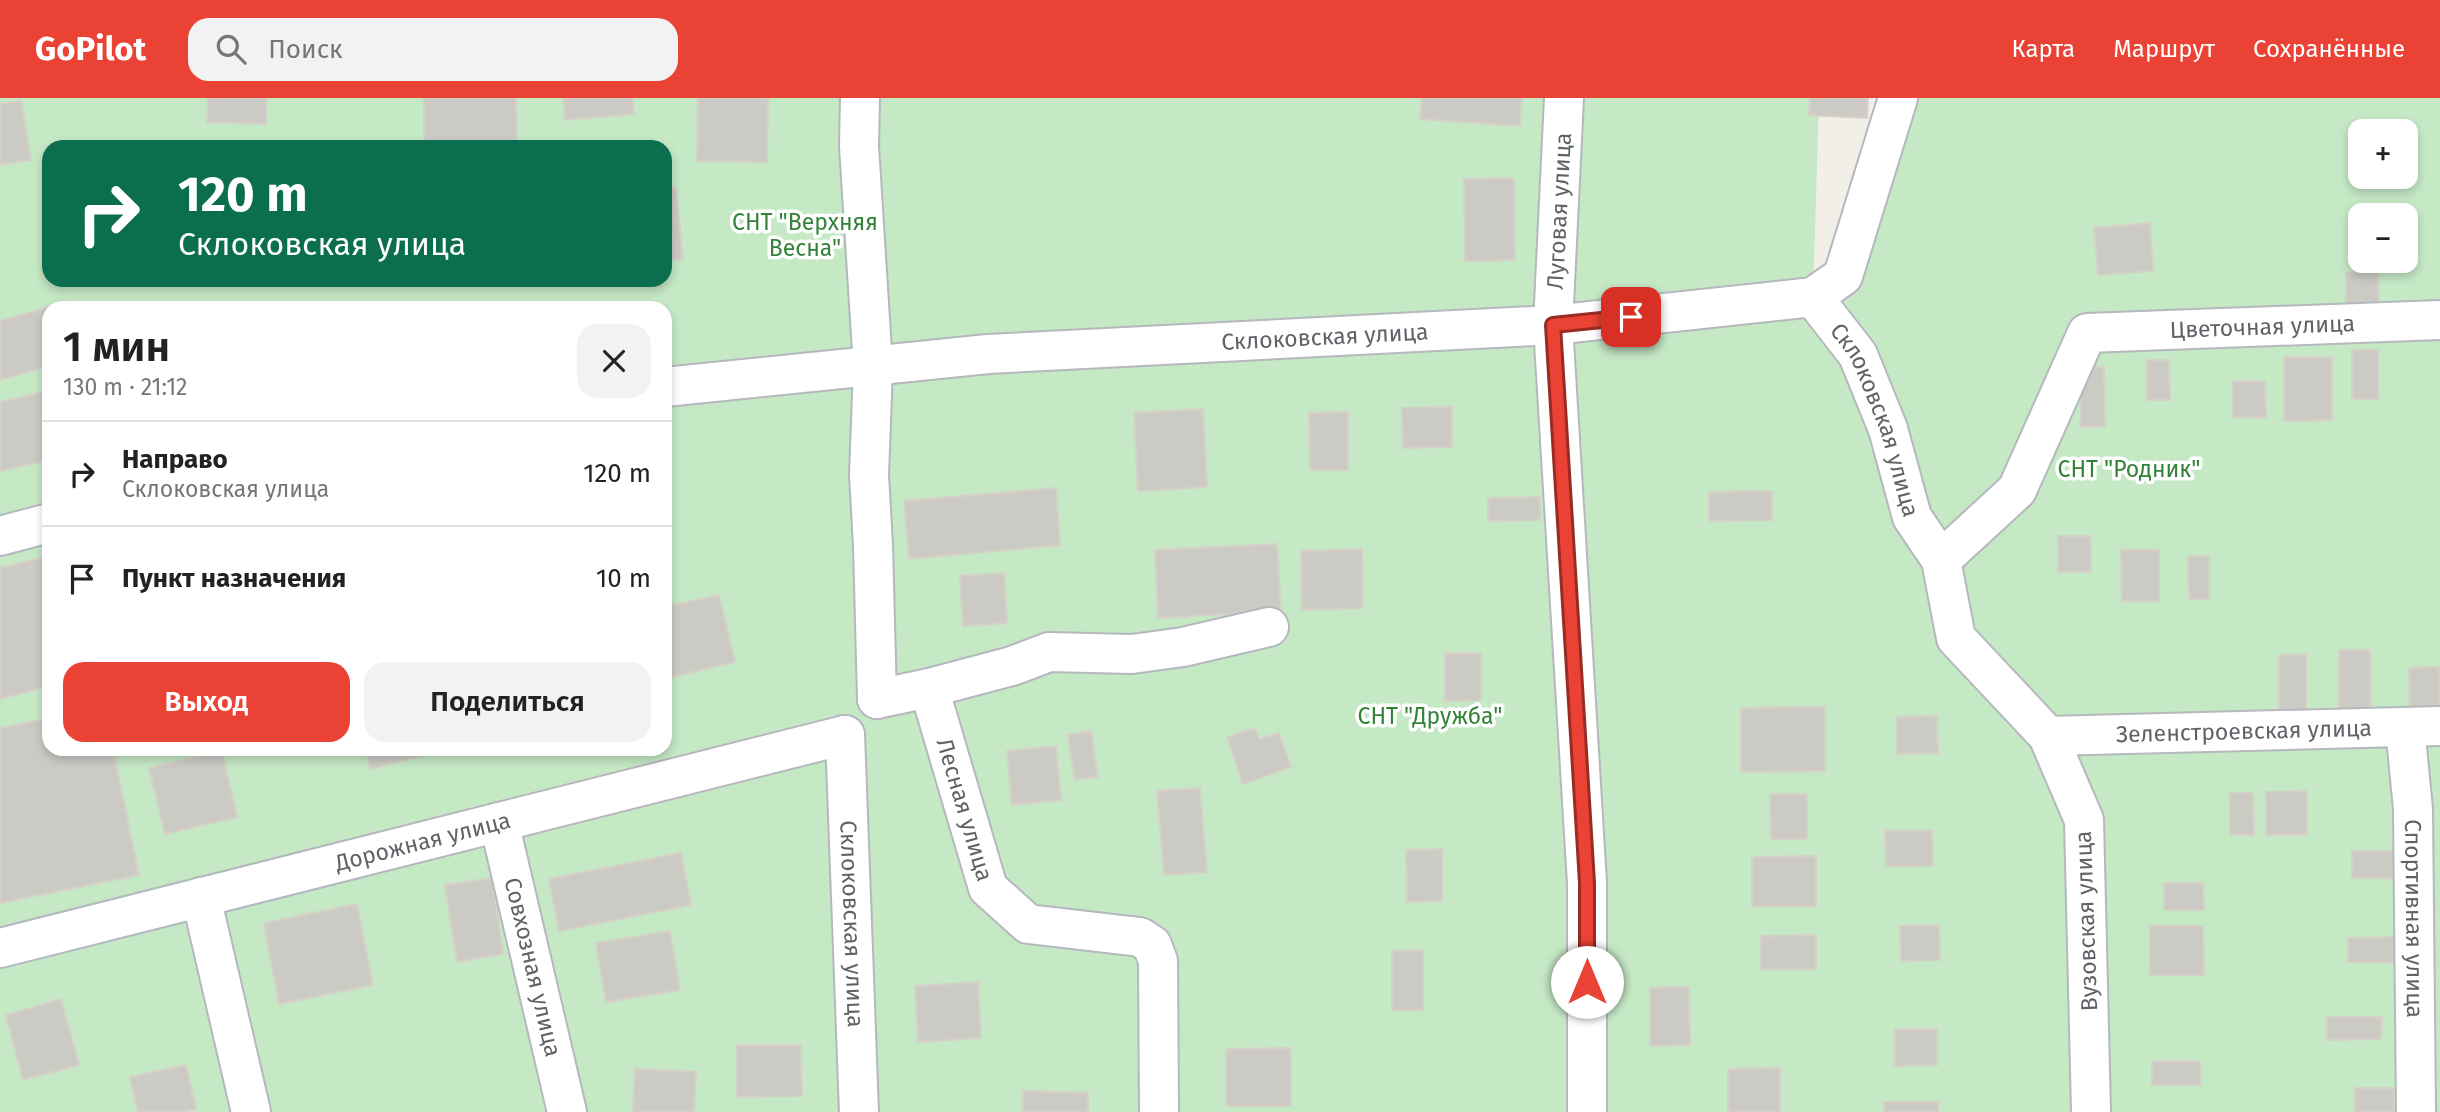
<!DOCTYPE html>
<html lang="ru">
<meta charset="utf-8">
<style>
:root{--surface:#fff;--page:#f2f2f2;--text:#222;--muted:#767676;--line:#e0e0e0;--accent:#ea4335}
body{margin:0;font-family:"Fira Sans",sans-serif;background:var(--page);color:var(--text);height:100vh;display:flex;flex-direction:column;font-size:26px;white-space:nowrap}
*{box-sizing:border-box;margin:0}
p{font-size:23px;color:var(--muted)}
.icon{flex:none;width:38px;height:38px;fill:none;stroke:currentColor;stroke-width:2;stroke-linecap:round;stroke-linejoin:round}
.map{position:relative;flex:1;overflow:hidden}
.panel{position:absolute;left:42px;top:203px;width:630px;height:455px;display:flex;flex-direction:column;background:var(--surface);border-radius:21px;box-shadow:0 4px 10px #0003}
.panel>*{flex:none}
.guide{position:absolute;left:42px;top:42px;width:630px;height:147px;border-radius:21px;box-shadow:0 4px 10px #0003;background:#0b6e4f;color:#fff;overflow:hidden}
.controls{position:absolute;left:2348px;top:21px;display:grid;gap:14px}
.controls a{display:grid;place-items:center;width:70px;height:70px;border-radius:14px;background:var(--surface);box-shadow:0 4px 10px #0003;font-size:35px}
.pin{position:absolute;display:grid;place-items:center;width:60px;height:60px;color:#fff;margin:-30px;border-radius:14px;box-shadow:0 4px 10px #0006}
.me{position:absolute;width:77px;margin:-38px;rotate:0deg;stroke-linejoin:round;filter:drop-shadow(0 0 5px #0008)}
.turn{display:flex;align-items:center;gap:24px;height:147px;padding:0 21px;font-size:32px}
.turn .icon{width:91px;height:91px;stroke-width:2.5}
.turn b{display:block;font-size:49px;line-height:60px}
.round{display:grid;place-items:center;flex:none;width:74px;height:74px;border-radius:21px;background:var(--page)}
.head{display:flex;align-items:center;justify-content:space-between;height:119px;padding:0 21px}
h1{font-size:42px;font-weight:600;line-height:52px}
.action{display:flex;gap:14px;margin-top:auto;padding:14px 21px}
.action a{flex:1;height:80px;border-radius:21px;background:var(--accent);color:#fff;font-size:28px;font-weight:600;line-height:80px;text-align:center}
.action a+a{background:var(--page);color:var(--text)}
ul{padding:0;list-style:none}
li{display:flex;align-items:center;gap:21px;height:105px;padding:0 21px;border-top:2px solid var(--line)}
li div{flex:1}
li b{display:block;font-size:26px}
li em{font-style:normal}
header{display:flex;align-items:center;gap:42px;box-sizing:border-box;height:98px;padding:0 35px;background:var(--accent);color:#fff}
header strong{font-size:33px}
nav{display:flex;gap:38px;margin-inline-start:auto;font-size:24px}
.search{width:490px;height:63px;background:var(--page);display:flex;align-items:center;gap:18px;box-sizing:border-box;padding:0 24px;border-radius:21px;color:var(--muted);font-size:26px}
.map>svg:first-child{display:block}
.green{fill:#c5e8c5;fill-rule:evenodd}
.building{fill:#cccac5;stroke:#d6d1c6;stroke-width:2}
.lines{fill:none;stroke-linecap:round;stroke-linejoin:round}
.minor-casing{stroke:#b5b8bc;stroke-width:42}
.minor{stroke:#fff;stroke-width:38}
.route-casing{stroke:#982c22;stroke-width:18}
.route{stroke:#ea4335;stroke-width:12}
.labels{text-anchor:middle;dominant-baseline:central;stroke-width:7;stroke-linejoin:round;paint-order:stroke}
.street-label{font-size:23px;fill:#5f6368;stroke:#fff}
.park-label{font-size:23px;fill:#348238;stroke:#fff}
</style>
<header>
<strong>GoPilot</strong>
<div class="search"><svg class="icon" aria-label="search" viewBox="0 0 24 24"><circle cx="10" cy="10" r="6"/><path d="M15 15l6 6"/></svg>Поиск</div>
<nav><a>Карта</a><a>Маршрут</a><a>Сохранённые</a></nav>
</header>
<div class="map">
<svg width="2440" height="1014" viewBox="0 0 2440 1014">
<rect width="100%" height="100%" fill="#f1efe8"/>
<path class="green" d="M0,0H1819L1813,198L1898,0H2440V1014H0ZM2361,33H2406V79H2361ZM49,49H665V182H49ZM2361,117H2406V163H2361ZM49,210H665V651H49Z"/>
<g class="building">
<polygon points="208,0 266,0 266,26 207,24"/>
<polygon points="424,0 516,0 517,47 424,47"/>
<polygon points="563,0 633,0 634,16 565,22"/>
<polygon points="698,0 768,0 767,64 697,63"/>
<polygon points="1422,0 1522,0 1520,28 1420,21"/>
<polygon points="1810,0 1868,0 1867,20 1809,17"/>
<polygon points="21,2 31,62 0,67 0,6"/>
<polygon points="1514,80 1515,162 1465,163 1464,81"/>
<polygon points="676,89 683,161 665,162 665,90"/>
<polygon points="2150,125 2153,173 2098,177 2094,130"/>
<polygon points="2378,174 2379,210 2346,211 2346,175"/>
<polygon points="70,203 72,210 49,210 49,268 0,282 0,223"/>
<rect x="2352" y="252" width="26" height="49"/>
<polygon points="2284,259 2332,259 2332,322 2284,323"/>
<polygon points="2147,262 2169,262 2170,302 2147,302"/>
<polygon points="2080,269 2104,269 2105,329 2081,329"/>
<polygon points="2233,283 2265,283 2266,319 2233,319"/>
<polygon points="49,293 49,362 0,373 0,304"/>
<polygon points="1452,309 1452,349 1403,350 1402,310"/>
<polygon points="1203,311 1207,389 1138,393 1134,315"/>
<polygon points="1348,314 1348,372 1310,372 1309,315"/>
<polygon points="1056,390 1060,447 909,461 904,403"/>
<polygon points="1772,393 1772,422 1709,423 1709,394"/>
<polygon points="1540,399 1540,422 1488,423 1488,400"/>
<rect x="2058" y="438" width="33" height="36"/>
<polygon points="1277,446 1281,513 1158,520 1155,452"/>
<polygon points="1362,451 1363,510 1302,512 1301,453"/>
<polygon points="2121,452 2159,452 2159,503 2122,503"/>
<polygon points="49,458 49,588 0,601 0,470"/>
<polygon points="2188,458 2209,458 2209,501 2189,501"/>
<polygon points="1004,475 1007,525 963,528 960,478"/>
<polygon points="719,497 735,564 671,579 665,554 665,509"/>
<polygon points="2339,552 2370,552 2371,613 2339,613"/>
<polygon points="1445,555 1481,555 1481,602 1445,603"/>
<polygon points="2279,557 2306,557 2306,613 2279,614"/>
<polygon points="2439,569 2440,611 2410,611 2409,570"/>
<polygon points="1825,609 1825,673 1741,674 1741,610"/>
<polygon points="1937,618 1938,655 1897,656 1897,619"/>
<polygon points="49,620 49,651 113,651 139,777 0,805 0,630"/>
<polygon points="1255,630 1259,641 1279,635 1291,669 1243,686 1227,639"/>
<polygon points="1091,633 1098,679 1075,682 1068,637"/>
<polygon points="1056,648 1061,702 1012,707 1007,653"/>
<polygon points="366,651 422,651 423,658 370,671"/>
<polygon points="222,653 237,719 165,736 149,670"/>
<polygon points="1200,690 1207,774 1164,777 1157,693"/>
<polygon points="2307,693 2307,737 2266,737 2266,694"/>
<polygon points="2230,695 2253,695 2254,737 2230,737"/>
<polygon points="1770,696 1807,696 1807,741 1771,741"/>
<polygon points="1932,732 1933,768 1886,768 1885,733"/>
<polygon points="1442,751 1442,803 1407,804 1406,752"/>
<rect x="2352" y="753" width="43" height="27"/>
<polygon points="681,755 691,807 559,833 549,781"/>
<polygon points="1816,758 1816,808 1752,808 1752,759"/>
<polygon points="492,780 503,856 457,864 445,787"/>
<polygon points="2164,785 2203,785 2204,812 2164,812"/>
<polygon points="357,806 373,887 279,906 264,825"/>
<polygon points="1939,827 1940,862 1901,863 1900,828"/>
<polygon points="2150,828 2203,828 2204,877 2150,877"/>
<polygon points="670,833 680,892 606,904 596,845"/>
<polygon points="1816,837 1816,871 1761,871 1761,838"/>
<polygon points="2396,839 2396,864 2348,864 2348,840"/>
<polygon points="1423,852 1423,912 1392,912 1392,853"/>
<polygon points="978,884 981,940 918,944 915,888"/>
<polygon points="1689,889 1690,947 1650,948 1650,890"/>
<polygon points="61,901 79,967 23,982 6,917"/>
<polygon points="2327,919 2382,919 2381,941 2327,942"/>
<polygon points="1895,931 1937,931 1937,967 1895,968"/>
<polygon points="737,947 801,947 802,998 737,999"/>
<polygon points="1291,950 1291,1008 1226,1008 1226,951"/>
<polygon points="2152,963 2200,963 2201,987 2152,987"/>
<polygon points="186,967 196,1011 182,1014 138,1014 130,979"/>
<polygon points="1780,970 1780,1014 1728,1014 1728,971"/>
<polygon points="635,971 696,974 694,1014 633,1014"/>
<rect x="2355" y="990" width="39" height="24"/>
<polygon points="1023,993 1088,995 1088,1014 1023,1014"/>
<rect x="1884" y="1004" width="54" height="10"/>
</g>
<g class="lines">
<g class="minor-casing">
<g id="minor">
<polyline points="860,0 859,48 873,269 869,377 873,447 877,601"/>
<polyline points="1564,0 1553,227 1587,785 1587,1014"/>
<path id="s1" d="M1813,199L1858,257L1888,331L1912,419L1941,462"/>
<path id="s2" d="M665,289L988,256L1553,227L1813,199L1843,178L1898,0"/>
<polyline points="0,438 49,425"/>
<polyline points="929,590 1012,568 1049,554 1132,556 1183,549 1269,529"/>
<path id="s3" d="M877,601L929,590L988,790L1028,826L1140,839L1152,847L1158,863L1159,1014"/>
<path id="s4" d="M2405,629L2413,711L2416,1014"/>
<path id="s5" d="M845,637L859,1014"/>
<path id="s6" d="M2048,638L2440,628"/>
<path id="s7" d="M499,724L567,1014"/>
<polyline points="201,799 251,1014"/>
<path id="s8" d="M0,850L845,637"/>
<path id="s9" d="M2091,1014L2084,722L2048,638L1956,540L1941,462L2017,392L2087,235L2440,222"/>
</g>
</g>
<use href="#minor" class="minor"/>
</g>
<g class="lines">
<g class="route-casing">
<polyline id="route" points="1587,884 1587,785 1553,227 1631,219"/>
</g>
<use href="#route" class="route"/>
</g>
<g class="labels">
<g class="street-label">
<text transform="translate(1559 113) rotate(-87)">Луговая улица</text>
<text stroke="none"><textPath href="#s9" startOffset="1048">Цветочная улица</textPath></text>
<text stroke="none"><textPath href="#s2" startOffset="662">Склоковская улица</textPath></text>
<text stroke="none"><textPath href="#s1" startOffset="140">Склоковская улица</textPath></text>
<text stroke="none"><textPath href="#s6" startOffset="196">Зеленстроевская улица</textPath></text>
<text stroke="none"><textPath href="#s3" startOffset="180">Лесная улица</textPath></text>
<text stroke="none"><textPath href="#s8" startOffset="436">Дорожная улица</textPath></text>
<text stroke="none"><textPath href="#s4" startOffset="192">Спортивная улица</textPath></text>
<text transform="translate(2086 823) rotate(-92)">Вузовская улица</text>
<text stroke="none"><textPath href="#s5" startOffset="189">Склоковская улица</textPath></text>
<text stroke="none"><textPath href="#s7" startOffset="149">Совхозная улица</textPath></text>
</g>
<g class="park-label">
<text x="805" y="124">СНТ "Верхняя<tspan x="805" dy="26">Весна"</tspan></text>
<text x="2129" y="371">СНТ "Родник"</text>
<text x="1430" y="618">СНТ "Дружба"</text>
</g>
</g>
</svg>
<div class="controls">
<a>+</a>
<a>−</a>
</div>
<div class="pin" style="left:1631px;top:219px;background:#d93025"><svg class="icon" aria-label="arrive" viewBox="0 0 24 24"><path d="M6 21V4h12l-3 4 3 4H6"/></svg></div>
<svg class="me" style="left:1587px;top:884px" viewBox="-20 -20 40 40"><circle r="19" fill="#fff"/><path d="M0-13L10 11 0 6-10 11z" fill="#ea4335"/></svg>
<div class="guide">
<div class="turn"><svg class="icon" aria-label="right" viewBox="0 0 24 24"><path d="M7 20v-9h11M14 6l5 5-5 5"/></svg><div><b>120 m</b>Склоковская улица</div></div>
</div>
<section class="panel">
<div class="head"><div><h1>1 мин</h1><p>130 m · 21:12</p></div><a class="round"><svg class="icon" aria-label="close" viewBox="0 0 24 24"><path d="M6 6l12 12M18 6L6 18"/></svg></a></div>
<ul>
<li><svg class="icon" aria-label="right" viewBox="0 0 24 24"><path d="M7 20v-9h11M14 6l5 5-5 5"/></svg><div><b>Направо</b><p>Склоковская улица</p></div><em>120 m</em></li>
<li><svg class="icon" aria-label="arrive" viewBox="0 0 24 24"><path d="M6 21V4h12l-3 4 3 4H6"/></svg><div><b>Пункт назначения</b></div><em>10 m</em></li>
</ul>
<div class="action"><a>Выход</a><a>Поделиться</a></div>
</section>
</div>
